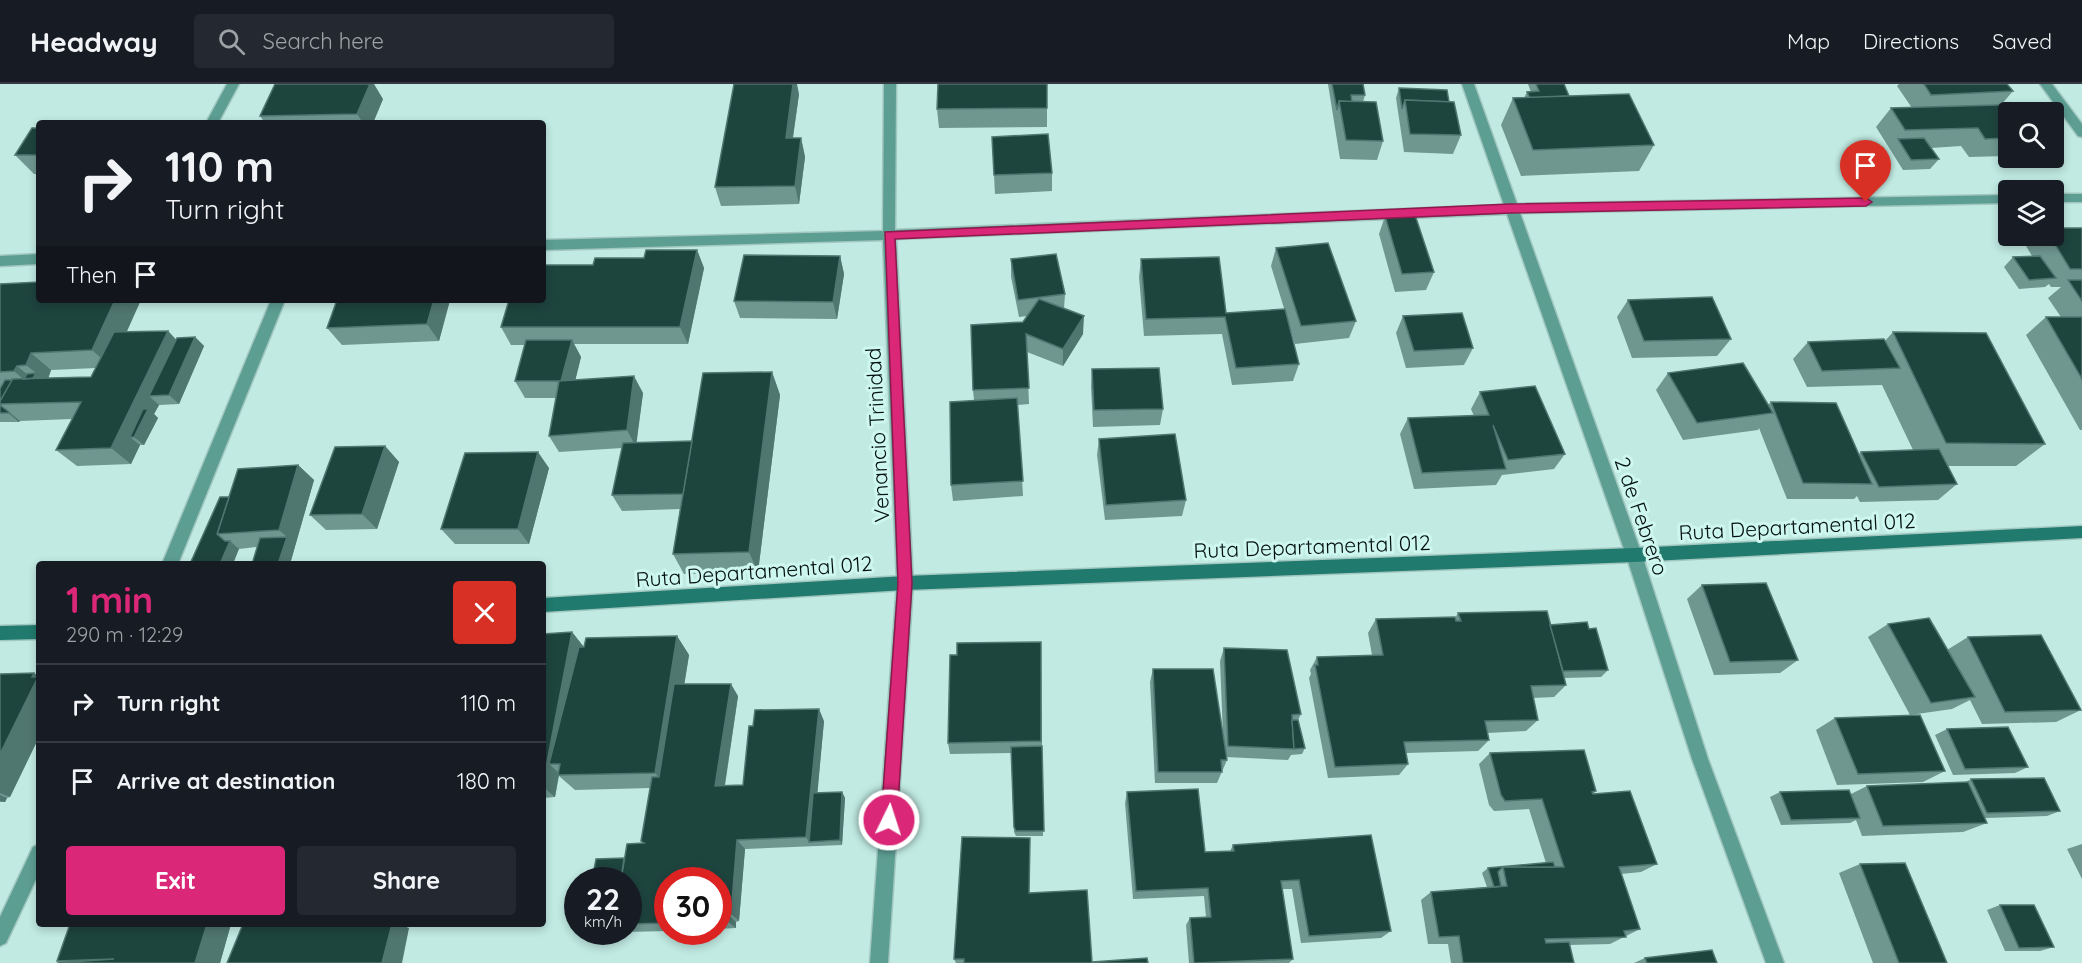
<!DOCTYPE html>
<meta charset="utf-8">
<style>
:root{--surface:#171b24;--page:#242831;--text:#f1f3f6;--muted:#9ea1a6;--line:#363941;--accent:#db2777}
body{margin:0;font-family:Quicksand,sans-serif;background:var(--page);color:var(--text);height:100vh;display:flex;flex-direction:column;font-size:22px;white-space:nowrap}
*{box-sizing:border-box;margin:0}
p{font-size:20px;color:var(--muted)}
.icon{flex:none;width:33px;height:33px;fill:none;stroke:currentColor;stroke-width:2;stroke-linecap:round;stroke-linejoin:round}
.map{position:relative;flex:1;overflow:hidden}
.drawer{position:absolute;left:36px;top:477px;width:510px;height:366px;display:flex;flex-direction:column;background:var(--surface);border-radius:6px;box-shadow:0 3px 9px #0003}
.drawer>*{flex:none}
.banner{position:absolute;left:36px;top:36px;width:510px;height:183px;border-radius:6px;box-shadow:0 3px 9px #0003;background:#171b24;color:var(--text);overflow:hidden}
.tools{position:absolute;left:1998px;top:18px;display:grid;gap:12px}
.tools a{display:grid;place-items:center;width:66px;height:66px;border-radius:6px;background:var(--surface);box-shadow:0 3px 9px #0003;font-size:30px}
.speed{position:absolute;left:564px;top:783px;display:flex;gap:12px;font-size:30px;font-weight:700;text-align:center}
.speed>*{display:grid;place-content:center;width:78px;height:78px;border-radius:50%;background:var(--surface);box-shadow:0 3px 9px #0003;line-height:1}
.speed small{font-size:15px;font-weight:400}
.speed .limit{border:9px solid #d22;background:#fff;color:#111}
.pin{position:absolute;display:grid;place-items:center;width:51px;height:51px;color:#fff;margin:-62px -26px;border-radius:50% 50% 50% 0;rotate:-45deg;box-shadow:0 0 6px #0007}
.pin .icon{rotate:45deg}
.me{position:absolute;width:66px;margin:-33px;rotate:4deg;stroke-linejoin:round;filter:drop-shadow(0 0 4px #0008)}
.turn{display:flex;align-items:center;gap:21px;height:126px;padding:0 30px;font-size:27px}
.turn .icon{width:78px;height:78px;stroke-width:2.5}
.turn b{display:block;font-size:42px;line-height:51px}
.then{display:flex;align-items:center;height:57px;padding:0 30px;background:#0003;gap:12px;font-size:22px}
.round{display:grid;place-items:center;flex:none;width:63px;height:63px;border-radius:6px;background:var(--page)}
.head{display:flex;align-items:center;justify-content:space-between;height:102px;padding:0 30px}
h1{font-size:36px;font-weight:700;line-height:45px;color:var(--accent)}
.cta{display:flex;gap:12px;margin-top:auto;padding:12px 30px}
.cta a{flex:1;height:69px;border-radius:6px;background:var(--accent);color:#fff;font-size:24px;font-weight:700;line-height:69px;text-align:center}
.cta a+a{background:var(--page);color:var(--text)}
ul{padding:0;list-style:none}
li{display:flex;align-items:center;gap:18px;height:78px;padding:0 30px;border-top:2px solid var(--line)}
li div{flex:1}
li b{display:block;font-size:22px}
li em{font-style:normal}
header{display:flex;align-items:center;gap:36px;box-sizing:border-box;height:84px;padding:0 30px;background:var(--surface);border-bottom:2px solid var(--line)}
header strong{font-size:28px}
nav{display:flex;gap:33px;margin-inline-start:auto;font-size:21px}
.search{width:420px;height:54px;background:var(--page);display:flex;align-items:center;gap:15px;box-sizing:border-box;padding:0 21px;border-radius:6px;color:var(--muted);font-size:22px}
.map>svg:first-child{display:block}
.lines{fill:none;stroke-linecap:round;stroke-linejoin:round}
.street-casing{stroke:#a2c7c0;stroke-width:3}
.secondary-casing{stroke:#a2c7c0;stroke-width:3}
.street{fill:#5d9e93;fill-rule:evenodd}
.secondary{fill:#207a6e;fill-rule:evenodd}
.wall{fill:#6f9790;fill-rule:evenodd}
.shaded-wall{fill:#4f766f}
.building{fill:#1e443e;stroke:#4f766f;stroke-width:1.5}
.route{fill:#db2777;stroke:#8e194d;stroke-width:1.5}
.labels{text-anchor:middle;dominant-baseline:central;stroke-width:6;stroke-linejoin:round;paint-order:stroke}
.street-label{font-size:21px;fill:#03100d;stroke:#cdf7ef}
</style>
<header>
<strong>Headway</strong>
<div class="search"><svg class="icon" aria-label="search" viewBox="0 0 24 24"><circle cx="10" cy="10" r="6"/><path d="M15 15l6 6"/></svg>Search here</div>
<nav><a>Map</a><a>Directions</a><a>Saved</a></nav>
</header>
<div class="map">
<svg width="2082" height="879" viewBox="0 0 2082 879">
<rect width="100%" height="100%" fill="#c0eae2"/>
<g class="lines">
<g class="street-casing">
<g id="street">
<polygon points="227,0 239,0 218,39 206,39"/>
<polygon points="884,0 896,0 895,146 1504,121 1462,0 1474,0 1517,120 2008,111 2008,119 1520,129 1642,471 1708,675 1784,879 1766,879 1692,675 1626,471 1507,130 896,155 913,499 888,879 870,879 897,499 883,156 543,166 543,156 883,147"/>
<polygon points="2040,0 2052,0 2082,40 2082,53 2078,52"/>
<rect x="2054" y="110" width="28" height="8"/>
<polygon points="39,170 39,180 0,182 0,172"/>
<polygon points="271,216 285,216 178,480 162,480"/>
<polygon points="39,760 39,789 6,859 0,862 0,833 33,763"/>
</g>
</g>
<g class="secondary-casing">
<g id="secondary">
<polygon points="2082,442 2082,454 1634,478 905,506 543,528 543,514 905,492 1634,464"/>
<polygon points="39,541 39,555 0,556 0,542"/>
</g>
</g>
<use href="#street" class="street"/>
<use href="#secondary" class="secondary"/>
</g>
<g class="wall">
<polygon points="1328,0 1363,0 1365,11 1363,18 1383,57 1377,76 1340,75"/>
<polygon points="1528,0 1564,0 1569,12 1654,61 1639,87 1521,92 1501,41 1513,14 1524,14 1527,8 1531,8"/>
<polygon points="1899,0 2007,0 2013,7 2001,21 2008,28 2008,72 1969,73 1961,62 1931,64 1939,75 1930,85 1903,86 1876,43 1891,24 1912,24 1897,2"/>
<polygon points="1399,4 1449,18 1461,51 1453,70 1404,68 1396,14"/>
<polygon points="799,10 793,54 801,54 805,73 799,120 721,122 715,103"/>
<polygon points="383,15 373,39 265,39 260,32"/>
<polygon points="1047,24 1047,43 939,44 937,25"/>
<polygon points="2054,43 2060,53 2054,60"/>
<polygon points="39,44 39,90 34,90 15,71"/>
<polygon points="992,53 1052,89 1052,107 995,110"/>
<polygon points="1385,132 1434,188 1426,206 1395,208 1379,150"/>
<polygon points="2082,144 2082,346 2080,346 2026,251 2046,233 2061,233 2048,214 2061,203 2051,203 2049,200 2045,203 2019,205 2004,183 2013,173 2032,172 2026,162 2037,152 2054,152"/>
<polygon points="1276,164 1356,237 1349,254 1295,260 1271,182"/>
<polygon points="697,166 704,184 688,260 574,260 581,273 575,296 643,309 636,359 692,357 772,288 780,311 758,488 684,490 673,470 680,425 622,427 612,411 622,364 559,368 549,352 556,314 525,314 515,297 525,261 511,261 501,243 593,181"/>
<polygon points="840,172 844,190 837,235 740,234 734,217"/>
<polygon points="1011,175 1065,210 1064,225 1083,250 1063,282 1027,268 1029,320 1018,321 1023,412 953,417 951,401 974,316 973,306 1027,232 1019,233 1011,193"/>
<polygon points="1141,175 1226,229 1299,280 1293,297 1232,301 1222,250 1144,252 1139,193"/>
<path d="M0,200L127,248L168,247L176,256L195,253L204,262L179,320L159,321L154,330L158,334L144,361H140L131,380L77,382L56,366L72,335L20,337L19,338H0ZM96,284L91,293L48,294L51,286Z"/>
<polygon points="337,216 450,216 439,257 342,261 327,244"/>
<polygon points="1628,216 1731,255 1717,272 1632,274 1617,233"/>
<polygon points="1403,232 1473,264 1464,281 1406,284 1396,249"/>
<polygon points="1893,248 2045,360 2016,382 1947,382 1957,400 1938,416 1860,418 1857,412 1854,415 1787,415 1759,344 1758,346 1683,356 1656,306 1668,289 1768,321 1771,318 1859,370 1861,368 1913,366 1882,301 1807,303 1793,275 1808,258 1885,257"/>
<polygon points="1092,285 1163,325 1160,341 1093,343 1091,302"/>
<polygon points="1480,308 1565,370 1554,385 1502,391 1496,401 1414,405 1400,350 1408,334 1474,332 1471,325"/>
<polygon points="1099,355 1186,416 1182,432 1105,436 1097,371"/>
<polygon points="385,362 399,378 377,445 326,446 310,431"/>
<polygon points="298,381 314,396 290,480 252,480 257,463 239,465 190,480 229,413"/>
<polygon points="549,384 529,460 455,460 441,445"/>
<polygon points="1702,501 1798,576 1780,589 1714,591 1687,515"/>
<polygon points="1458,529 1550,541 1589,545 1608,586 1601,593 1564,594 1566,601 1554,613 1533,614 1538,636 1526,647 1487,649 1489,656 1478,667 1406,669 1408,680 1399,691 1328,694 1309,594 1311,590 1310,586 1317,573 1372,571 1368,549 1376,535 1455,534"/>
<polygon points="1888,540 1947,566 1968,553 2081,626 2056,638 1982,640 1970,616 1952,625 1910,631 1868,553"/>
<polygon points="572,548 583,562 583,563 677,552 689,571 684,600 738,612 725,702 743,701 824,637 817,709 842,708 845,714 842,761 745,765 739,837 736,838 736,844 718,845 718,796 668,796 668,847 625,848 624,848 628,848 628,796 624,774 644,759 651,704 575,706 559,692 555,713 543,714 543,550"/>
<polygon points="1041,558 1043,752 1016,752 1014,748 1011,669 950,670 948,659"/>
<polygon points="1224,564 1301,630 1298,636 1305,664 1302,670 1291,671 1288,676 1226,673 1227,676 1217,699 1155,699 1150,598 1153,585 1223,651 1220,577"/>
<polygon points="0,590 39,592 39,653 10,713 7,714 5,718 0,718"/>
<polygon points="1835,634 1945,687 1923,698 1837,701 1816,646"/>
<polygon points="1947,645 2028,683 2015,689 1953,691 1935,651"/>
<polygon points="1490,669 1596,707 1593,710 1657,780 1641,788 1621,790 1640,845 1610,860 1569,861 1574,879 1451,879 1448,860 1428,860 1421,816 1431,808 1487,803 1482,789 1488,784 1546,779 1529,725 1494,727 1489,721 1479,680"/>
<polygon points="1971,695 2060,727 2047,732 1985,734 1987,739 1963,748 1862,752 1856,736 1850,739 1781,741 1770,713 1780,708 1851,710 1867,702 1966,698"/>
<polygon points="1127,708 1205,768 1230,767 1233,761 1391,847 1381,854 1301,859 1292,805 1282,805 1293,875 1289,879 1189,879 1186,841 1190,834 1206,833 1204,812 1133,815 1125,719"/>
<polygon points="1030,754 1029,809 1092,878 1148,879 956,879 954,875"/>
<polygon points="2082,760 2082,795 2067,765"/>
<polygon points="1860,780 1947,879 1873,879 1839,789"/>
<polygon points="2000,821 2054,863 2040,867 2005,867 1987,826"/>
<polygon points="231,840 220,879 57,879 63,879 57,877"/>
<polygon points="1645,874 1717,879 1634,879"/>
</g>
<g class="shaded-wall">
<polygon points="370,0 374,0 383,15 373,39 363,39 357,30"/>
<polygon points="793,0 797,0 799,10 790,73 786,54"/>
<polygon points="801,54 805,73 799,120 795,102"/>
<polygon points="697,166 704,184 688,260 680,243"/>
<polygon points="840,172 844,190 837,235 833,218"/>
<polygon points="115,216 141,216 111,283 92,266"/>
<polygon points="434,216 450,216 439,257 427,240"/>
<polygon points="1084,232 1083,250 1063,282 1063,265"/>
<polygon points="168,247 185,265 149,312 159,321 154,330 158,334 144,361 134,353 130,353 140,361 131,380 111,364"/>
<polygon points="195,253 204,262 179,320 169,311"/>
<polygon points="572,256 581,273 571,314 561,297"/>
<polygon points="31,269 51,286 47,298 30,301 14,287 17,282 33,295 36,289 26,281"/>
<polygon points="772,288 780,311 758,488 749,468"/>
<polygon points="634,292 643,309 636,363 627,346"/>
<polygon points="9,328 20,337 19,338 8,329"/>
<polygon points="385,362 399,378 377,445 362,430"/>
<polygon points="538,368 549,384 529,460 518,445"/>
<polygon points="298,381 314,396 290,480 278,480 287,453 279,446"/>
<polygon points="230,457 239,465 233,480 220,480"/>
<polygon points="572,548 583,562 561,680 549,680 559,689 555,713 543,703 543,699"/>
<polygon points="677,552 689,571 668,704 655,689"/>
<polygon points="34,589 39,592 39,653 10,713 0,709 0,670"/>
<polygon points="731,600 738,612 723,712 715,702"/>
<polygon points="819,625 824,637 813,758 809,758 806,753"/>
<polygon points="842,708 845,714 842,761 840,756"/>
<polygon points="0,711 7,714 5,718 0,717"/>
<polygon points="737,756 745,765 739,837 731,830"/>
<polygon points="728,830 736,838 736,844 727,837"/>
<polygon points="207,840 231,840 220,879 195,879"/>
<polygon points="392,840 399,840 409,844 402,879 382,879"/>
</g>
<g class="building">
<polygon points="275,0 370,0 357,30 260,32"/>
<polygon points="734,0 793,0 786,54 801,54 795,102 715,103"/>
<polygon points="938,0 1047,0 1047,24 937,25"/>
<polygon points="1332,0 1363,0 1365,11 1351,11 1352,18 1339,17 1337,26"/>
<polygon points="1536,0 1564,0 1569,12 1530,14 1527,8 1539,7"/>
<polygon points="1924,0 2007,0 2013,7 1931,11"/>
<polygon points="1399,4 1447,6 1449,18 1405,16 1402,25"/>
<polygon points="1629,10 1654,61 1533,66 1513,14"/>
<polygon points="1405,16 1454,18 1461,51 1410,50"/>
<polygon points="1339,17 1376,18 1383,57 1346,56"/>
<polygon points="2037,20 2043,28 2008,28 2008,54 1985,55 1978,44 1905,46 1891,24"/>
<polygon points="2054,43 2060,53 2054,53"/>
<polygon points="32,44 39,44 39,71 15,71"/>
<polygon points="1048,50 1052,89 994,91 992,53"/>
<polygon points="1924,54 1939,75 1911,76 1898,55"/>
<polygon points="1415,131 1434,188 1402,190 1385,132"/>
<polygon points="2054,144 2082,144 2082,185 2070,185 2050,152 2054,152"/>
<polygon points="1328,159 1356,237 1301,242 1276,164"/>
<polygon points="646,166 697,166 680,243 501,243 509,216 543,216 543,181 593,181 595,174 644,174"/>
<polygon points="1056,170 1065,210 1018,216 1011,175"/>
<polygon points="744,171 840,172 833,218 734,217"/>
<polygon points="2040,172 2056,194 2029,196 2013,173"/>
<polygon points="1219,173 1226,229 1285,225 1299,280 1236,284 1225,233 1146,235 1141,175"/>
<polygon points="2068,196 2082,196 2082,217"/>
<polygon points="39,198 39,216 115,216 92,266 31,269 26,281 17,282 14,287 0,288 0,200"/>
<polygon points="1712,213 1731,255 1644,257 1628,216"/>
<polygon points="1039,215 1084,232 1063,265 1026,250 1029,304 973,306 971,241 1023,238"/>
<polygon points="337,216 434,216 427,240 327,244"/>
<polygon points="1462,229 1473,264 1414,267 1403,232"/>
<polygon points="2046,233 2082,233 2082,295"/>
<polygon points="168,247 111,364 56,366 81,318 0,320 0,317 12,295 91,293 114,248"/>
<polygon points="1893,248 1986,249 2045,360 1946,359"/>
<polygon points="195,253 169,311 149,312 177,254"/>
<polygon points="1884,255 1900,284 1822,287 1808,258"/>
<polygon points="526,256 572,256 561,297 515,297"/>
<polygon points="1743,279 1773,329 1697,339 1668,289"/>
<polygon points="1159,284 1163,325 1094,326 1092,285"/>
<polygon points="772,288 749,468 673,470 703,289"/>
<polygon points="36,289 33,294 24,295 27,290"/>
<polygon points="634,292 627,346 549,352 559,297"/>
<polygon points="5,296 12,296 0,317 0,305"/>
<polygon points="1535,302 1565,370 1508,376 1493,341 1506,385 1422,389 1408,334 1489,331 1480,308"/>
<polygon points="1017,314 1023,397 951,401 950,318"/>
<polygon points="1771,318 1836,319 1872,400 1803,399"/>
<polygon points="0,321 9,328 8,329 0,329"/>
<polygon points="143,325 148,325 134,353 130,353"/>
<polygon points="1175,350 1186,416 1106,421 1099,355"/>
<polygon points="692,357 683,410 612,411 623,359"/>
<polygon points="385,362 362,430 310,431 335,363"/>
<polygon points="1939,365 1957,400 1879,403 1861,368"/>
<polygon points="538,368 518,445 441,445 465,369"/>
<polygon points="298,381 279,446 217,450 238,385"/>
<polygon points="220,413 229,413 217,450 225,457 230,457 220,480 190,480"/>
<polygon points="287,453 278,480 252,480 260,454"/>
<polygon points="1766,499 1798,576 1730,578 1702,501"/>
<polygon points="1547,527 1566,601 1531,602 1538,636 1485,637 1489,656 1404,658 1408,680 1335,683 1315,581 1318,581 1317,573 1383,571 1376,535 1455,533 1456,537 1461,537 1458,529"/>
<polygon points="1929,534 1975,613 1931,619 1888,540"/>
<polygon points="1587,538 1589,545 1596,544 1608,586 1563,587 1550,541"/>
<polygon points="572,548 543,699 543,550"/>
<polygon points="2041,551 2081,626 2005,628 1968,553"/>
<polygon points="677,552 655,689 558,691 560,680 549,680 579,563 584,563 586,554"/>
<polygon points="1041,558 1041,657 948,659 950,571 957,571 957,559"/>
<polygon points="1224,564 1287,566 1301,630 1292,631 1294,665 1228,662"/>
<polygon points="1153,585 1213,585 1227,676 1221,676 1222,688 1158,688"/>
<polygon points="34,589 32,593 38,593 0,670 0,590"/>
<polygon points="674,600 731,600 715,702 743,701 749,642 753,642 755,626 819,625 806,753 737,756 731,830 728,830 727,837 718,837 718,796 668,796 668,839 628,840 628,796 621,796 627,760 644,759 641,757 652,693 659,693"/>
<polygon points="1920,631 1945,687 1858,690 1835,634"/>
<polygon points="1292,636 1298,636 1305,664 1294,665"/>
<polygon points="2008,643 2028,683 1965,685 1947,645"/>
<polygon points="1042,662 1044,747 1016,747 1014,743 1011,663"/>
<polygon points="1584,666 1596,707 1592,708 1593,710 1630,707 1657,780 1619,783 1640,845 1624,847 1626,853 1545,855 1546,859 1569,858 1574,879 1463,879 1459,852 1439,853 1431,808 1507,802 1503,783 1564,783 1542,715 1505,717 1501,711 1490,669"/>
<polygon points="2044,694 2060,727 1987,729 1971,695"/>
<polygon points="1968,698 1987,739 1883,742 1867,702"/>
<polygon points="1198,705 1205,768 1234,767 1233,761 1371,751 1391,847 1309,852 1299,796 1281,797 1293,875 1194,879 1190,834 1211,833 1208,804 1136,807 1127,708"/>
<polygon points="1849,706 1860,734 1791,736 1780,708"/>
<polygon points="842,708 840,756 809,758 813,709"/>
<polygon points="962,753 1030,754 1029,809 1087,806 1092,878 1147,874 1148,879 964,879 964,875 954,875"/>
<polygon points="624,774 621,796 592,796 596,775"/>
<polygon points="1553,778 1555,783 1503,783 1498,788 1501,802 1494,803 1488,784"/>
<polygon points="1905,779 1947,879 1899,879 1860,780"/>
<polygon points="2000,821 2034,821 2054,863 2019,864"/>
<polygon points="70,840 207,840 195,879 57,879 114,875 57,877"/>
<polygon points="243,840 392,840 382,879 227,879"/>
<polygon points="1712,866 1717,879 1647,879 1645,874"/>
</g>
<polygon class="route" points="1866,114 1872,118 1866,122 1510,129 895,155 912,499 897,736 894,742 889,744 883,742 881,736 898,499 885,148 1510,120"/>
<g class="labels">
<g class="street-label">
<text transform="translate(877 351) rotate(-93)">Venancio Trinidad</text>
<text transform="translate(1642 432) rotate(71)">2 de Febrero</text>
<text transform="translate(1797 442) rotate(-3)">Ruta Departamental 012</text>
<text transform="translate(1312 462) rotate(-2)">Ruta Departamental 012</text>
<text transform="translate(754 487) rotate(-4)">Ruta Departamental 012</text>
</g>
</g>
</svg>
<div class="tools">
<a><svg class="icon" aria-label="search" viewBox="0 0 24 24"><circle cx="10" cy="10" r="6"/><path d="M15 15l6 6"/></svg></a>
<a><svg class="icon" aria-label="layers" viewBox="0 0 24 24"><path d="M12 4l9 5-9 5-9-5zM3 14l9 5 9-5"/></svg></a>
</div>
<div class="speed"><div>22<small>km/h</small></div><div class="limit">30</div></div>
<div class="pin" style="left:1866px;top:118px;background:#d93025"><svg class="icon" aria-label="arrive" viewBox="0 0 24 24"><path d="M6 21V4h12l-3 4 3 4H6"/></svg></div>
<svg class="me" style="left:889px;top:736px" viewBox="-20 -20 40 40"><circle r="17" fill="#db2777" stroke="#fff" stroke-width="3"/><path d="M0-11L8 9 0 5-8 9z" fill="#fff"/></svg>
<div class="banner">
<div class="turn"><svg class="icon" aria-label="right" viewBox="0 0 24 24"><path d="M7 20v-9h11M14 6l5 5-5 5"/></svg><div><b>110 m</b>Turn right</div></div>
<div class="then">Then<svg class="icon" aria-label="arrive" viewBox="0 0 24 24"><path d="M6 21V4h12l-3 4 3 4H6"/></svg></div>
</div>
<section class="drawer">
<div class="head"><div><h1>1 min</h1><p>290 m · 12:29</p></div><a class="round" style="background:#d93025;color:#fff"><svg class="icon" aria-label="close" viewBox="0 0 24 24"><path d="M6 6l12 12M18 6L6 18"/></svg></a></div>
<ul>
<li><svg class="icon" aria-label="right" viewBox="0 0 24 24"><path d="M7 20v-9h11M14 6l5 5-5 5"/></svg><div><b>Turn right</b></div><em>110 m</em></li>
<li><svg class="icon" aria-label="arrive" viewBox="0 0 24 24"><path d="M6 21V4h12l-3 4 3 4H6"/></svg><div><b>Arrive at destination</b></div><em>180 m</em></li>
</ul>
<div class="cta"><a>Exit</a><a>Share</a></div>
</section>
</div>
